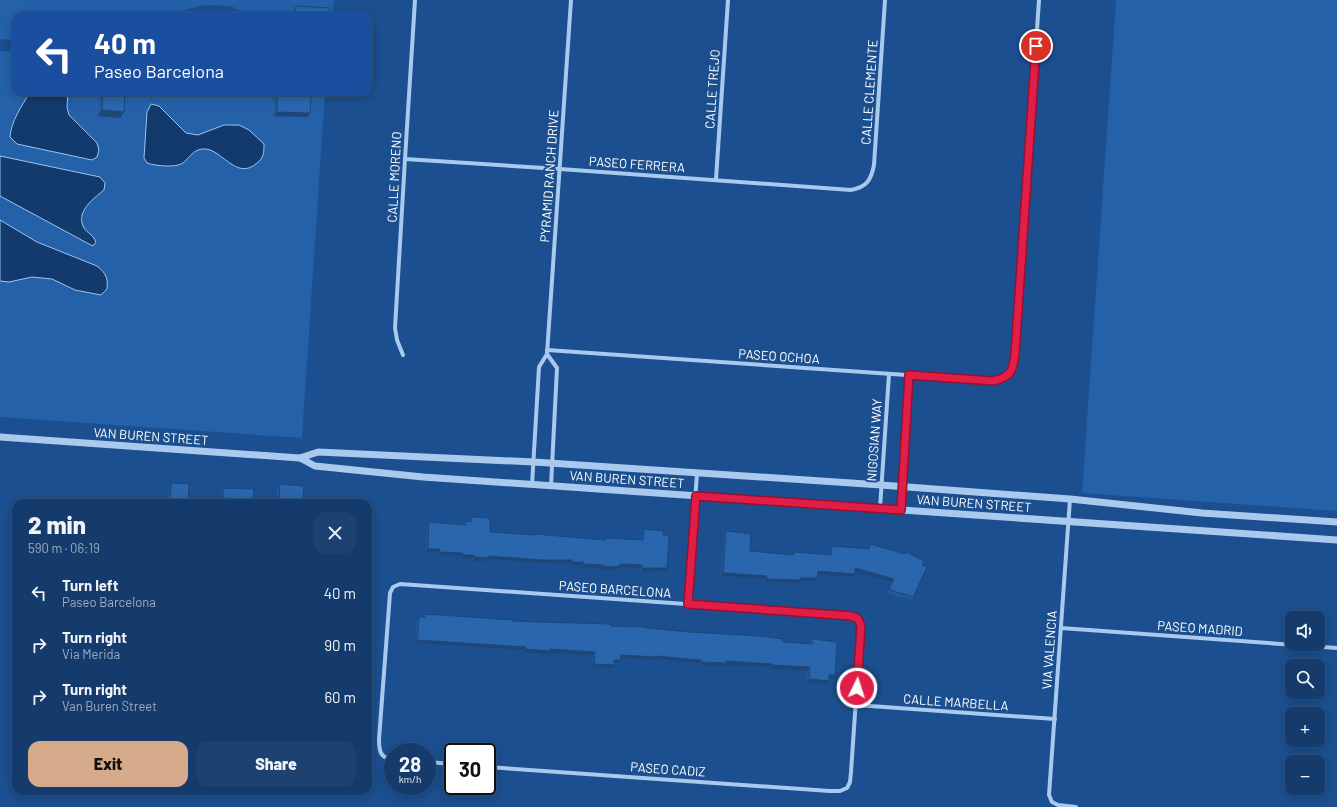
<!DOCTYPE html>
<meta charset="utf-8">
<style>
:root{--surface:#143b6b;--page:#1d4271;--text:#f1f3f6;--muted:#9dadc1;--line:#33557e;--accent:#d6ab8b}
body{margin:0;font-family:Barlow,sans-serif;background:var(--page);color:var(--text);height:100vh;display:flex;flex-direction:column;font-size:15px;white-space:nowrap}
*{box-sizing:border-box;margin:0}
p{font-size:13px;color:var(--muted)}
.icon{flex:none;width:22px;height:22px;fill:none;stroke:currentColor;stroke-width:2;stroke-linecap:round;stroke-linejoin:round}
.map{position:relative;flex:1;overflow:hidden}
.side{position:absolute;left:12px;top:499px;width:360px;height:296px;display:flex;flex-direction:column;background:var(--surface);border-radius:12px;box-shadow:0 2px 10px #0003,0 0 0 1px var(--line)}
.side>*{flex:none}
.guide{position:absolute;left:12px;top:12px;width:360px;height:84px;border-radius:12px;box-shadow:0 2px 10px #0003,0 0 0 1px var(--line);background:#1a4fa0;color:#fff;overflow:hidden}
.controls{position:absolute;left:1285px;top:611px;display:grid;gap:8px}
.controls a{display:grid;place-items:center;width:40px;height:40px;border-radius:8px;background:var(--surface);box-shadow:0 2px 10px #0003,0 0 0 1px var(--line);font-size:20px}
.speed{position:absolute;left:384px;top:743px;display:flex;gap:8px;font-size:20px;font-weight:700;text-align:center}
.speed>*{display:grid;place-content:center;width:52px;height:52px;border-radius:50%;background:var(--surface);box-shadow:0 2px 10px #0003,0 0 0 1px var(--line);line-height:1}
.speed small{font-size:10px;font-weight:400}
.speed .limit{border:2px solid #111;border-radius:6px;background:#fff;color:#111}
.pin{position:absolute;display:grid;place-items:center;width:34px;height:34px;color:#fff;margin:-17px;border:2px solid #fff;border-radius:50%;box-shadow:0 1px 4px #0007}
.me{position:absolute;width:44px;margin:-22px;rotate:4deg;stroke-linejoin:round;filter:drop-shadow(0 0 3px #0008)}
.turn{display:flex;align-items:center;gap:14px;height:84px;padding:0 16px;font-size:18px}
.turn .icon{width:52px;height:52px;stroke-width:2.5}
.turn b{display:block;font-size:28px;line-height:34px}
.round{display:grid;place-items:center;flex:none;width:42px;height:42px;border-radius:12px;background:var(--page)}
.overview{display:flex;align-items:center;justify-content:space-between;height:68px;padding:0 16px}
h1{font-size:24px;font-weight:800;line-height:30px}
.cta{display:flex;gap:8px;margin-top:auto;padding:8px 16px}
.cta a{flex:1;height:46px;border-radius:12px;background:var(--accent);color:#111;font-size:16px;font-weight:800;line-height:46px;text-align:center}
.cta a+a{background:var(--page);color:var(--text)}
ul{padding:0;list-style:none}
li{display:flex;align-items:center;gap:12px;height:52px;padding:0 16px}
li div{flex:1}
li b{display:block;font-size:15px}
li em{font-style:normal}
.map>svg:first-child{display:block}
.green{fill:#2461a8}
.water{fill:#123a6d;stroke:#9cc4f0}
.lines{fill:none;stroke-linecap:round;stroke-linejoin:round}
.minor{stroke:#a9c9ee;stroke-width:4}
.tertiary{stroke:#a9c9ee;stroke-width:7}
.wall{fill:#245895}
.shaded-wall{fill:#1d4779}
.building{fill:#2a66ad;stroke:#1d4779}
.route-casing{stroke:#92132f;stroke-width:10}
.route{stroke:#e11d48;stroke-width:7}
.labels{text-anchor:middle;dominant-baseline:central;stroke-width:4;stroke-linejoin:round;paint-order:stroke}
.street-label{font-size:13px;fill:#fff;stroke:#1b4f8f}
</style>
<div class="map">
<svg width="1337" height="807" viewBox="0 0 1337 807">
<rect width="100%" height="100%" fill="#1b4f8f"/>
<g class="green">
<polygon points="0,0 334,0 333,16 249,16 231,6 206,5 187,9 173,16 16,16 16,40 0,39"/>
<polygon points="1116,0 1337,0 1337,511 1082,493"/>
<polygon points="0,51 16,52 16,92 325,92 302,438 0,417"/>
</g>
<g class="water">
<path d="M30,92H68L67,107L69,115L97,143L99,150L97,157L92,160L17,144L10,137C11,121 22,106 30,92Z"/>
<path d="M151,104L159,106L186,133L198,135L224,125H239L249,130L264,144C264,152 264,158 257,163C236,182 221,147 203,149C194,149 189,158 183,163C176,168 155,166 147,163L144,158L147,112Z"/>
<path d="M0,156L100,177L105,183L104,190C93,199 75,212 84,228C88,234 92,233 96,242L93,246L89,244L0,196Z"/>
<path d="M0,220L37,242L97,266C106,273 108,278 107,289L101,295L75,290L52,279L32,277L9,282L0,281Z"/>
</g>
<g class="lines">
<g class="minor">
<path d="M405,159L560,169L851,190C867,187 871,180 874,165L885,0"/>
<polyline points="716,179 728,0"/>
<path d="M547,350L993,381C1011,377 1013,371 1015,353L1039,0"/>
<polyline points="547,354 557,368 551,486"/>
<polyline points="403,355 397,340 395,328 405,159 415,0"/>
<polyline points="532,485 539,367 547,354 571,0"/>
<polyline points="1070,499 1049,795 1052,802 1058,805 1076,807"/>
<polyline points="880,508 889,374"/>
<polyline points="901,510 909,375"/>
<polyline points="688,604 697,473"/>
<polyline points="1061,628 1337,648"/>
<polyline points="856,705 1055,719"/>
<path d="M393,760C380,758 379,751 379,739L390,593L393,587L400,584L843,615L852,616L858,619L861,626L851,772L850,782L847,788L840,791H830L487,767"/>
<polyline points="427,762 453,764"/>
</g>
<g class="tertiary">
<polyline points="0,437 300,458 318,452 534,462 881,485 1070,499 1202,513 1337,522"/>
<polyline points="300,458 315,466 423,477 1337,540"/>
</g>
</g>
<g class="wall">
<polygon points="296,6 329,16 293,16 293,10"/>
<polygon points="100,92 125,92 120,118 98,116"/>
<polygon points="277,95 308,117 274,116 274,99"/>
<polygon points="171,483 188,503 167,503 169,487"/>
<polygon points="280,484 303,503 276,503 277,488"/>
<polygon points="223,488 253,503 228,503 228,502 220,502 221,492"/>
<polygon points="472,517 490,532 534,535 535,534 604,540 606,538 641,540 642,533 644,529 663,535 665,571 640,572 640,568 619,567 618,569 615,569 614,570 601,570 601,568 581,568 581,565 570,565 570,564 540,563 487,559 486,561 472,561 472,559 461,558 461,556 437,555 437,552 426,552 427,526 429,522 463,525 466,521 469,522 469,520"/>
<polygon points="726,531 750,551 792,555 794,552 829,554 830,549 832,546 868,549 870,544 905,554 906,552 922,565 913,597 911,601 900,596 899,598 887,592 892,582 855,572 855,574 852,577 818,574 817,578 815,581 800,581 799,583 765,582 765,579 721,576 724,534"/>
<polygon points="425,614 513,621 646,628 783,642 809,644 812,639 835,675 832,679 829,679 829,681 826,684 806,683 807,671 770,669 770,667 724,665 723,666 699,665 699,663 654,659 653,660 620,658 618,663 614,663 614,665 611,668 592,667 593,655 548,653 547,654 523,653 523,650 415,643 417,620 419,617 423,617"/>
</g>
<g class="shaded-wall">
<polygon points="102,110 124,112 120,118 98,116"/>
<polygon points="277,112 310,113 308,117 274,116"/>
<polygon points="223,498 231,498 228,502 220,502"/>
<polygon points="428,549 440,549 437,552 426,552"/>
<polygon points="439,552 463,553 461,556 437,555"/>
<polygon points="463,555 474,555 472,559 461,558"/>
<polygon points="488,556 572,560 570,564 540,563 487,559 486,561 472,561 474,557"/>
<polygon points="572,562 584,562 581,565 570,565"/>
<polygon points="583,564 604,565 601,568 581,568"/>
<polygon points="620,564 642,565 640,568 619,567 618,569 615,569 614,570 601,570 603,566 617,566"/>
<polygon points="642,568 667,568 665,571 640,572"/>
<polygon points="855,568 894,579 892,582 853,572"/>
<polygon points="818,571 855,574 852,577 816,574"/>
<polygon points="723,573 767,576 765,579 721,576"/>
<polygon points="801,578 817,578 815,581 800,581 799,583 765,582 767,579"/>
<polygon points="417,640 526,647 523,650 415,643"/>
<polygon points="525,649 550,649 595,652 593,655 548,653 547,654 523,653"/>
<polygon points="621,655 656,656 701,660 699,663 654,659 653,660 618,658"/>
<polygon points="614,660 620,660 618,663 612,663"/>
<polygon points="726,661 772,664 770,667 724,665 723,666 699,665 701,662"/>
<polygon points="594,664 614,665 611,668 592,667"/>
<polygon points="772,665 810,667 807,671 770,669"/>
<polygon points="829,675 835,675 832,679 827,679"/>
<polygon points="809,679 829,681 826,684 806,683"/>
</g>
<g class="building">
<polygon points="296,6 329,8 329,16 295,16"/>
<polygon points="103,92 125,92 124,112 102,110"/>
<polygon points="277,95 311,97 310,113 277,112"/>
<polygon points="171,483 189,484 188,503 170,503"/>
<polygon points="280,484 304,486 303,503 279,503"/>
<polygon points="223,488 254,489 253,503 230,503 231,498 223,498"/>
<polygon points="472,517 490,518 490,532 535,535 535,534 606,540 606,538 643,540 644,529 664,531 663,535 669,535 667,568 642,568 642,565 620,564 620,566 617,566 616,567 603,566 604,565 583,564 584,562 572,562 572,560 542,560 488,556 488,558 474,557 474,555 463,555 463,553 439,552 440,549 428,549 429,522 465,525 466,521 471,522"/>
<polygon points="726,531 751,534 750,551 794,555 794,552 831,555 832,546 869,549 870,544 905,554 906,552 924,561 922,565 927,567 913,597 902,593 902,594 889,589 894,579 855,568 855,574 818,571 817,578 801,578 801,580 767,579 767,576 723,573"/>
<polygon points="425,614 514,620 513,621 538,622 611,624 611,626 646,627 646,628 689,632 759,636 783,639 783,642 812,644 812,639 837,642 835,675 829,675 829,681 809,679 810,667 772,665 772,664 726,661 726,663 701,662 701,660 656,656 656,657 621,655 620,660 614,660 614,665 594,664 595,652 550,649 550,651 525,649 526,647 417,640 419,617 425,617"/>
</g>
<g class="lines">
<g class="route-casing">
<path id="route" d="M857,688L861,626L858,619L852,616L688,604L696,496L901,510L909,375L993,381C1011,377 1013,371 1015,354L1036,46"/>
</g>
<use href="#route" class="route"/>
</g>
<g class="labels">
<g class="street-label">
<text transform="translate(712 89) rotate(-86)">CALLE TREJO</text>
<text transform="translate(869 92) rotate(-86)">CALLE CLEMENTE</text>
<text transform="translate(637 164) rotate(4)">PASEO FERRERA</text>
<text transform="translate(549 176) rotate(-86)">PYRAMID RANCH DRIVE</text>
<text transform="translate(394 177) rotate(-87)">CALLE MORENO</text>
<text transform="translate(779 356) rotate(4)">PASEO OCHOA</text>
<text transform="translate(151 436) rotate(4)">VAN BUREN STREET</text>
<text transform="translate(874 440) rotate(-86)">NIGOSIAN WAY</text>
<text transform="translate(627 479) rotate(4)">VAN BUREN STREET</text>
<text transform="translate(974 503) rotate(4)">VAN BUREN STREET</text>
<text transform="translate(615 589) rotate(4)">PASEO BARCELONA</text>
<text transform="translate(1200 628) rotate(4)">PASEO MADRID</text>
<text transform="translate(1049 650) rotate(-86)">VIA VALENCIA</text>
<text transform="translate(956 702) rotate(4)">CALLE MARBELLA</text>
<text transform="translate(668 769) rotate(4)">PASEO CADIZ</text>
</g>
</g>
</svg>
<div class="controls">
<a><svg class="icon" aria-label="sound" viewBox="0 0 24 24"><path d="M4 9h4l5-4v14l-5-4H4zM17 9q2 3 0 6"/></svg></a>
<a><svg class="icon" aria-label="search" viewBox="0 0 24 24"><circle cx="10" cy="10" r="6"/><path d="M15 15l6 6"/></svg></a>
<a>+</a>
<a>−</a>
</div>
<div class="speed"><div>28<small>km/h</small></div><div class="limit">30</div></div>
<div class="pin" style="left:1036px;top:46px;background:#d93025"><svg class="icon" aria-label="arrive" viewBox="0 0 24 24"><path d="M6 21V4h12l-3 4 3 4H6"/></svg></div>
<svg class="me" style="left:857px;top:688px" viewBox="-20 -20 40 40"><circle r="17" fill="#e11d48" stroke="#fff" stroke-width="3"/><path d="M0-11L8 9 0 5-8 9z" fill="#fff"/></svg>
<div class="guide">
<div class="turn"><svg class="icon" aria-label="left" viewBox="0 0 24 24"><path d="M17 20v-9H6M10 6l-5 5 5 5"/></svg><div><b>40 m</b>Paseo Barcelona</div></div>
</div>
<section class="side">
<div class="overview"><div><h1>2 min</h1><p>590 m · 06:19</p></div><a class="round"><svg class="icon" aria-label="close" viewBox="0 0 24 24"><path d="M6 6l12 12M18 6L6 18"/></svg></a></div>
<ul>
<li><svg class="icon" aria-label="left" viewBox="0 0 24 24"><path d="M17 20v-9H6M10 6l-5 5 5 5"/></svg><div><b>Turn left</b><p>Paseo Barcelona</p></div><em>40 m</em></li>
<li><svg class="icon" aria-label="right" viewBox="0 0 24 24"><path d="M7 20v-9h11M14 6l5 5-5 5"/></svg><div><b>Turn right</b><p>Via Merida</p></div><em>90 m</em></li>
<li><svg class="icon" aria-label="right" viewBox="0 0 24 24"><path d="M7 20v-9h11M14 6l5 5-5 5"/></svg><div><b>Turn right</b><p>Van Buren Street</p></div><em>60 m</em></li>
</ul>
<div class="cta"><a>Exit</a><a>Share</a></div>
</section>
</div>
